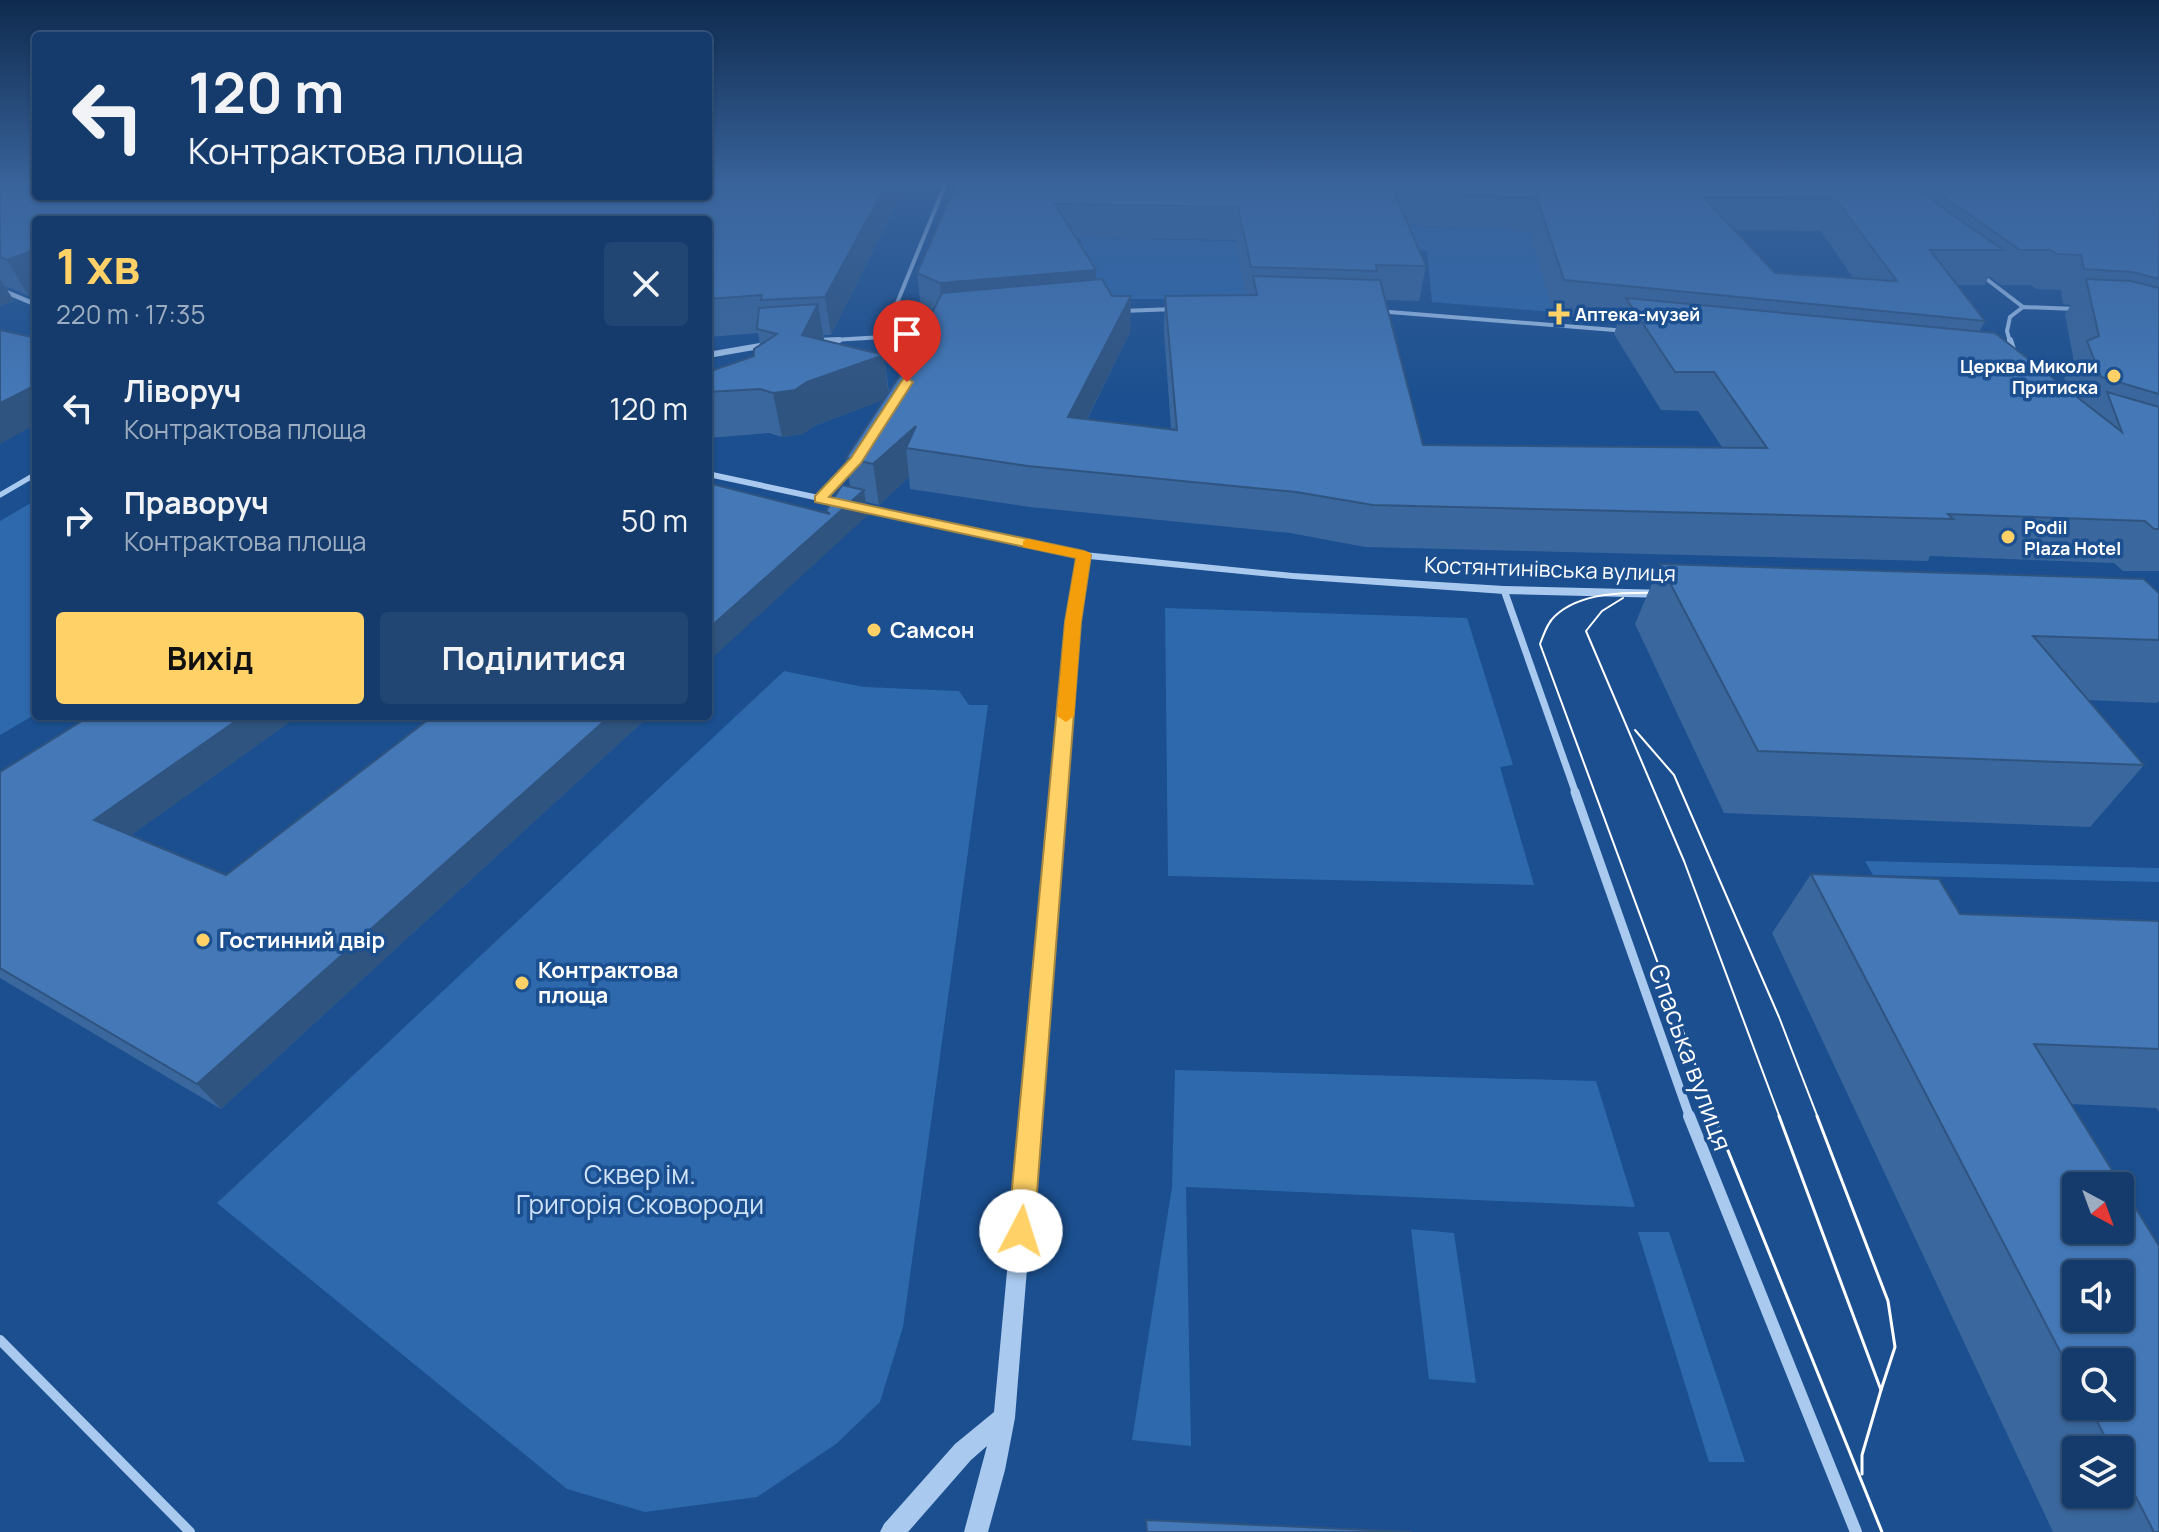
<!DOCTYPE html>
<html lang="uk">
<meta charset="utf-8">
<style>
:root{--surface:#143b6b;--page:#214673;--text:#f1f3f6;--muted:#9dadc1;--line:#33557e;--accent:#ffd166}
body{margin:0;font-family:Manrope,sans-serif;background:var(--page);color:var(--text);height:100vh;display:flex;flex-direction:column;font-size:30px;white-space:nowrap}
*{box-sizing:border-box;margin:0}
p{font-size:26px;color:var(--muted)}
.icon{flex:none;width:44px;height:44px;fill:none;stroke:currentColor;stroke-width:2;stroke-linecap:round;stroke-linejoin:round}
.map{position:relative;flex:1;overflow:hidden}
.drawer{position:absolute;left:32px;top:216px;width:680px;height:504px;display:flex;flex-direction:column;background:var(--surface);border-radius:8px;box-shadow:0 2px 6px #0004,0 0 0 2px var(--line)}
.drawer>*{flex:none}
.guide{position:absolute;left:32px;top:32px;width:680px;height:168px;border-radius:8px;box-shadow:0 2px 6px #0004,0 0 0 2px var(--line);background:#143b6b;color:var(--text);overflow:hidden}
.needle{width:52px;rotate:139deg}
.buttons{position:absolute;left:2062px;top:1172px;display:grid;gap:16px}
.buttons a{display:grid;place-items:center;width:72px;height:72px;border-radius:8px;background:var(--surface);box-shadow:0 2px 6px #0004,0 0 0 2px var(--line);font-size:40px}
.pin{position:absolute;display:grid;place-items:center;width:68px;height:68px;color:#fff;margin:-82px -34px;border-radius:50% 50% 50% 0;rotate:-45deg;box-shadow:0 0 8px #0007}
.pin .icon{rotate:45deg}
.me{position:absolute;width:88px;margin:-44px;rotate:5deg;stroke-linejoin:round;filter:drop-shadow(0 0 6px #0008)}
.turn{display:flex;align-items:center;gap:28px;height:168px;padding:0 24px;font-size:36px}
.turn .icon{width:104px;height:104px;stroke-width:2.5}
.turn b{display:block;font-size:56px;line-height:68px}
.round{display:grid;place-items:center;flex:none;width:84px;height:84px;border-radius:8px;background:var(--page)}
.overview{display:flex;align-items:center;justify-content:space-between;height:136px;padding:0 24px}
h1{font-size:48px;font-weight:700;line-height:60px;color:var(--accent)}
.action{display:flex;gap:16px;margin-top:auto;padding:16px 24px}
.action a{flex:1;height:92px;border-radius:8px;background:var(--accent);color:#111;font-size:32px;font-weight:700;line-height:92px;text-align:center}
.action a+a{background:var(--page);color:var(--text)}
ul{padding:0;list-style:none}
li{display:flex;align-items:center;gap:24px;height:112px;padding:0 24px}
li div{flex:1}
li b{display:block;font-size:30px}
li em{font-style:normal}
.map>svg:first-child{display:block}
.green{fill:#2e69ad}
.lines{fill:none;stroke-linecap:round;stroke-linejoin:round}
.pedestrian-far1{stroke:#a9c9ee;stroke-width:5}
.pedestrian{stroke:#a9c9ee;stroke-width:10}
.minor-far4{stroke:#a9c9ee;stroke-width:4}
.minor-far3{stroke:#a9c9ee;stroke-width:6}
.minor-far2{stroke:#a9c9ee;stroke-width:7}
.minor-far1{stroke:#a9c9ee;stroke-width:9}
.minor{stroke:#a9c9ee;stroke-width:12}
.tertiary{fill:#a9c9ee;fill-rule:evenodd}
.tram-far1{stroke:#fff;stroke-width:2}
.tram{stroke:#fff;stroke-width:3}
.wall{fill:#3a679d;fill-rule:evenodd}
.shaded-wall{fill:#305480}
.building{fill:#4478b7;stroke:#305480;stroke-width:2;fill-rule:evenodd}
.route{fill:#ffd166;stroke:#a68842;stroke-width:2}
.slow{fill:#f59e0b}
.poi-dot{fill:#ffd166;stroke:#1b4f8f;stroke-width:3}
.labels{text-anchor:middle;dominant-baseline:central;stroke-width:7;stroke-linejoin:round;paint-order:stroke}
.far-poi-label{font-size:18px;font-weight:bold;fill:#fff;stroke:#1b4f8f;text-anchor:start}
.street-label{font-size:22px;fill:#fff;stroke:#1b4f8f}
.poi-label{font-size:22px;font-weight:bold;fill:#fff;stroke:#1b4f8f;text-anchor:start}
.near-street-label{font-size:26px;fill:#fff;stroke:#1b4f8f}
.near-park-label{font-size:26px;fill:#cfe3fa;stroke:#1b4f8f}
</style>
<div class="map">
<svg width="2159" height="1532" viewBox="0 0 2159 1532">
<rect width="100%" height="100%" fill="#1b4f8f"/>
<g class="green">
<polygon points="1373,224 1533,231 1553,312 1432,302 1427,251 1381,248"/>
<polygon points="1081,238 1236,241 1247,299 1092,299 1078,275"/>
<polygon points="36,500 36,714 0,735 0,521"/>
<polygon points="1165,608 1467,618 1513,765 1500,767 1534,885 1168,876"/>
<polygon points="784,671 864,687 959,691 969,705 988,705 903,1327 880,1402 836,1444 757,1497 645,1512 567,1489 217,1203"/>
<polygon points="1865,861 2159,868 2159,882 1873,875"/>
<polygon points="1175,1070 1596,1081 1635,1207 1186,1187 1191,1446 1132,1440 1172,1187"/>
<polygon points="1411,1229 1454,1233 1476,1383 1429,1379"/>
<polygon points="1638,1232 1669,1232 1745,1462 1709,1462"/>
</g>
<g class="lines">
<polyline class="pedestrian-far1" points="0,495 36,474"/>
<polyline class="pedestrian" points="0,1340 190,1532"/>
<g class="minor-far4">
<polyline points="1980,274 2023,307"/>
<polyline points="1121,311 1176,309"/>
<polyline points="1377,311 1627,331"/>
<polyline points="906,323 896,310 897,303 945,185"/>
<polyline points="816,341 883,337"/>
<path d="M891,342L883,337L884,332C900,322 914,322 932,328L934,336L924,342"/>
<polyline points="2010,342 2007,331 2010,317 2023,307 2076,309"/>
</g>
<g class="minor-far3">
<polyline points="887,340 908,345 928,340"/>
<polyline points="2010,340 2015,356"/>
<polyline points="816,341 839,340"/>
<polyline points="708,355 771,344"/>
<polyline points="820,499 855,462"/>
</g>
<polyline class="minor-far2" points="1504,590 1576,794"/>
<polyline class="minor-far1" points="1575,792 1690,1118"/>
<polyline class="minor" points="1689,1116 1856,1532"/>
<g class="tertiary">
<polygon points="0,287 36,302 36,307 0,292"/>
<polygon points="708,471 1084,552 1293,573 1504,586 1667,590 1673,594 1667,598 1504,594 1293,579 1089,559 1079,622 1015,1418 1005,1470 988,1532 964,1532 987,1446 971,1460 908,1532 880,1532 884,1524 955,1444 994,1412 1067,622 1078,557 708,477"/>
</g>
<g class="tram-far1">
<path d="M1671,593C1634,593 1584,589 1555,616C1547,623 1544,634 1540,644L1715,1118"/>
<polyline points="1623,598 1602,611 1586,631 1684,861 1780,1118"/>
<polyline points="1635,730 1674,775 1779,1017 1818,1118"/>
</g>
<g class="tram">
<polyline points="1714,1116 1882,1532"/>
<polyline points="1779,1116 1881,1390 1862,1455 1862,1474"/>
<polyline points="1817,1116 1888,1301 1895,1347 1881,1390"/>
</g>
</g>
<g class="wall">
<path d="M0,185H906L831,335H823L824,340L884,355L889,392L914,353L913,350L931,314L921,309L917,273L956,185H2159V571H2123L2114,563L1930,556L1928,561L1365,547L1290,533L1030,507L910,489L909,477L879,505L866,502L868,515L826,513V511L850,487L846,458L883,400L814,426L803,434L782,437L769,433L708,438V372L754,356L760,345L758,333L708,337V220H36V293L29,296L5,286L14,301L0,306ZM1408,225L1529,231L1554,316L1618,322L1614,334L1661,410L1698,411L1722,447L1423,445L1385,300L1419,301L1426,266ZM1735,230L1821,231L1853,278L1775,273ZM1076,238L1235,240L1246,295L1165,296L1164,332L1171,429L1087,420L1130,332L1096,280ZM1989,276L2001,285H2031L2037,289L2061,290L2063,304L2071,305L2065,314L2074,362L2064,378L2068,389L1979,332L1985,321L1957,285H1985Z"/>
<polygon points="1660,564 2159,593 2159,701 2157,703 2088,700 2144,765 2090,827 1724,813 1635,624"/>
<polygon points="90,716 298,716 131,835 226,875 433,716 649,716 221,1109 0,978 0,772"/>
<path d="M1811,874L1960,914L2159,921V1112L2156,1108L2071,1104L2159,1532H2053L1772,933ZM2076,1362L2120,1406H2076ZM2076,1450H2120V1494H2076Z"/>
</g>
<g class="shaded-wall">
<polygon points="886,185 906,185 831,335 825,297"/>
<polygon points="34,250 36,254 36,293 29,296 7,260"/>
<polygon points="1096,270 1096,305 943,319 940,283"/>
<polygon points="0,279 14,301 0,306"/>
<polygon points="1131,296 1130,332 1068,457 1068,417"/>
<polygon points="818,304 825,346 802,335"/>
<polygon points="884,355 889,398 814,426 803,434 782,437 773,393"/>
<polygon points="36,385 36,424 0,444 0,403"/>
<polygon points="916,426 906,448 909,477 879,505 873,464"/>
<polygon points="864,490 868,515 708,662 708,629"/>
<polygon points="243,716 298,716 116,846 94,820"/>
<polygon points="610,716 649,716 221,1109 197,1084"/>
</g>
<g class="building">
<polygon points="0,185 36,185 36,196 708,196 708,185 886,185 825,297 761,300 762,295 708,299 708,220 36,220 36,251 34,250 7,260 0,257"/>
<path d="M956,185H1910L2003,250H1930L1985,321L1564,280L1537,198L1394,192L1426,266L1376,265L1377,271L1251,267L1238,207L1055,204L1096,270L940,283L917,273ZM1703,197L1835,198L1897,281L1775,273Z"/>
<polygon points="1927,185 2159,185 2159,279 2132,272 2084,269 2081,255 2057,254 2050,250 2020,250"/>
<polygon points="1253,276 1380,280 1423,445 1767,448 1714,372 1675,372 1626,298 1995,333 2122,432 2107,392 2159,407 2159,529 2154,529 2145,521 1948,514 1953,519 1373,505 1296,492 1028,466 906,448 916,426 873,464 846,458 917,349 913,350 942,293 1102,279 1112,296 1131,296 1068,417 1177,430 1165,296 1257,295"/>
<polygon points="2086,279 2131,281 2159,288 2159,394 2101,377 2087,341 2099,336"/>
<polygon points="818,304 802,335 884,355 807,382 795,390 773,393 760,389 708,392 708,372 754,356 754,349 777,334 757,329 759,308"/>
<polygon points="0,330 36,338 36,385 0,403"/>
<polygon points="708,483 830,514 826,511 842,485 864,490 708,629"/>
<polygon points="1660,564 2144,579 2159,593 2159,640 2033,636 2144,765 1758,751"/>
<polygon points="90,716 243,716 94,820 226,875 433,716 610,716 197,1084 0,968 0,772"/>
<path d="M1811,874L1939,879L1960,914L2159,921V1049L2034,1044L2159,1246V1532H2154L2120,1466V1450H2112L2089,1406H2120V1362H2076V1382ZM2076,1186H2120V1230H2076ZM2076,1274H2120V1318H2076Z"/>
<polygon points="1146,1520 1412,1532 1147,1532"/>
</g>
<linearGradient id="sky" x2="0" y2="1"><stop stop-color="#0f2b4f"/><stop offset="0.46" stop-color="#39639b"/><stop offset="1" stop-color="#39639b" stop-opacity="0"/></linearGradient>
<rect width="2159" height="400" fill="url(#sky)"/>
<polygon class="route" points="907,378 913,382 861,463 829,497 1084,551 1091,555 1081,622 1034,1231 1030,1240 1021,1244 1012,1240 1008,1231 1065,622 1076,558 815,502 815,496 851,458 903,379"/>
<polygon class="slow" points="1028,539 1089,552 1091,555 1081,622 1074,716 1066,722 1057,716 1065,622 1076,558 1023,547 1023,541"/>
<g class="poi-dot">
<path d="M1555 302h8v8h8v8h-8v8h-8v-8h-8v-8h8z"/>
<circle cx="2114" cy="376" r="8"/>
<circle cx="2008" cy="537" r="8"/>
<circle cx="874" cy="630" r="8"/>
<circle cx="203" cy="940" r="8"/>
<circle cx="522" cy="983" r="8"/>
</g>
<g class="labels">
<g class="far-poi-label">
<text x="1575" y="314">Аптека-музей</text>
<text x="2098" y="366" text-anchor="end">Церква Миколи<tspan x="2098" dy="21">Притиска</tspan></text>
<text x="2024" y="527">Podil<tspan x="2024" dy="21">Plaza Hotel</tspan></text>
</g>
<g class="street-label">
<text transform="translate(1550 569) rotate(2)">Костянтинівська вулиця</text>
</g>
<g class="poi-label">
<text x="890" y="630">Самсон</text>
<text x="219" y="940">Гостинний двір</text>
<text x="538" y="970">Контрактова<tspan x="538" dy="25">площа</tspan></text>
</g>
<g class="near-street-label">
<text transform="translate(1691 1057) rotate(70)">Спаська вулиця</text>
</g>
<g class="near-park-label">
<text x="640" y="1174">Сквер ім.<tspan x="640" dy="30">Григорія Сковороди</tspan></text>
</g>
</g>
</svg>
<div class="buttons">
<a><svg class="needle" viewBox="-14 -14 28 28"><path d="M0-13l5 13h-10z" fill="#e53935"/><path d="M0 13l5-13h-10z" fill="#9dadc1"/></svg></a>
<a><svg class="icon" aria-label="sound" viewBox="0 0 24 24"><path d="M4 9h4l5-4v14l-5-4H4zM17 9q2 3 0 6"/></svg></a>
<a><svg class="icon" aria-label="search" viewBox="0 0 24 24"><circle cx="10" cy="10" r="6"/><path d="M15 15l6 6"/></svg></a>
<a><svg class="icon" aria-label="layers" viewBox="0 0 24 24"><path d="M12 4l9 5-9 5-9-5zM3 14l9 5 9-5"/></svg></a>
</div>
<div class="pin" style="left:907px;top:382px;background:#d93025"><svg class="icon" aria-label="arrive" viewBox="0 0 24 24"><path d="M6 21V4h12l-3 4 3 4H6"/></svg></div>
<svg class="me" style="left:1021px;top:1231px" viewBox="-20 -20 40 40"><circle r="19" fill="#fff"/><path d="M0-13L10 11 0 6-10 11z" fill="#ffd166"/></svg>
<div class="guide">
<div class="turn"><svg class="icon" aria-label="left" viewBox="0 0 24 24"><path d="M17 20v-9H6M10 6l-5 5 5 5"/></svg><div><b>120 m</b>Контрактова площа</div></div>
</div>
<section class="drawer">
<div class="overview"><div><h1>1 хв</h1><p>220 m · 17:35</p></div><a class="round"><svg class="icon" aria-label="close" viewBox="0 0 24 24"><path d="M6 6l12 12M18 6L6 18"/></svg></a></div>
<ul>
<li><svg class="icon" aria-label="left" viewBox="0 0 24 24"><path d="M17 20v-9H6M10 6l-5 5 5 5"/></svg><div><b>Ліворуч</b><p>Контрактова площа</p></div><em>120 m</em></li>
<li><svg class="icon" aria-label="right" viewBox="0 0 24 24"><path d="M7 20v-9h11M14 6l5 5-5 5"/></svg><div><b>Праворуч</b><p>Контрактова площа</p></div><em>50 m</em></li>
</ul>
<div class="action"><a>Вихід</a><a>Поділитися</a></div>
</section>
</div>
